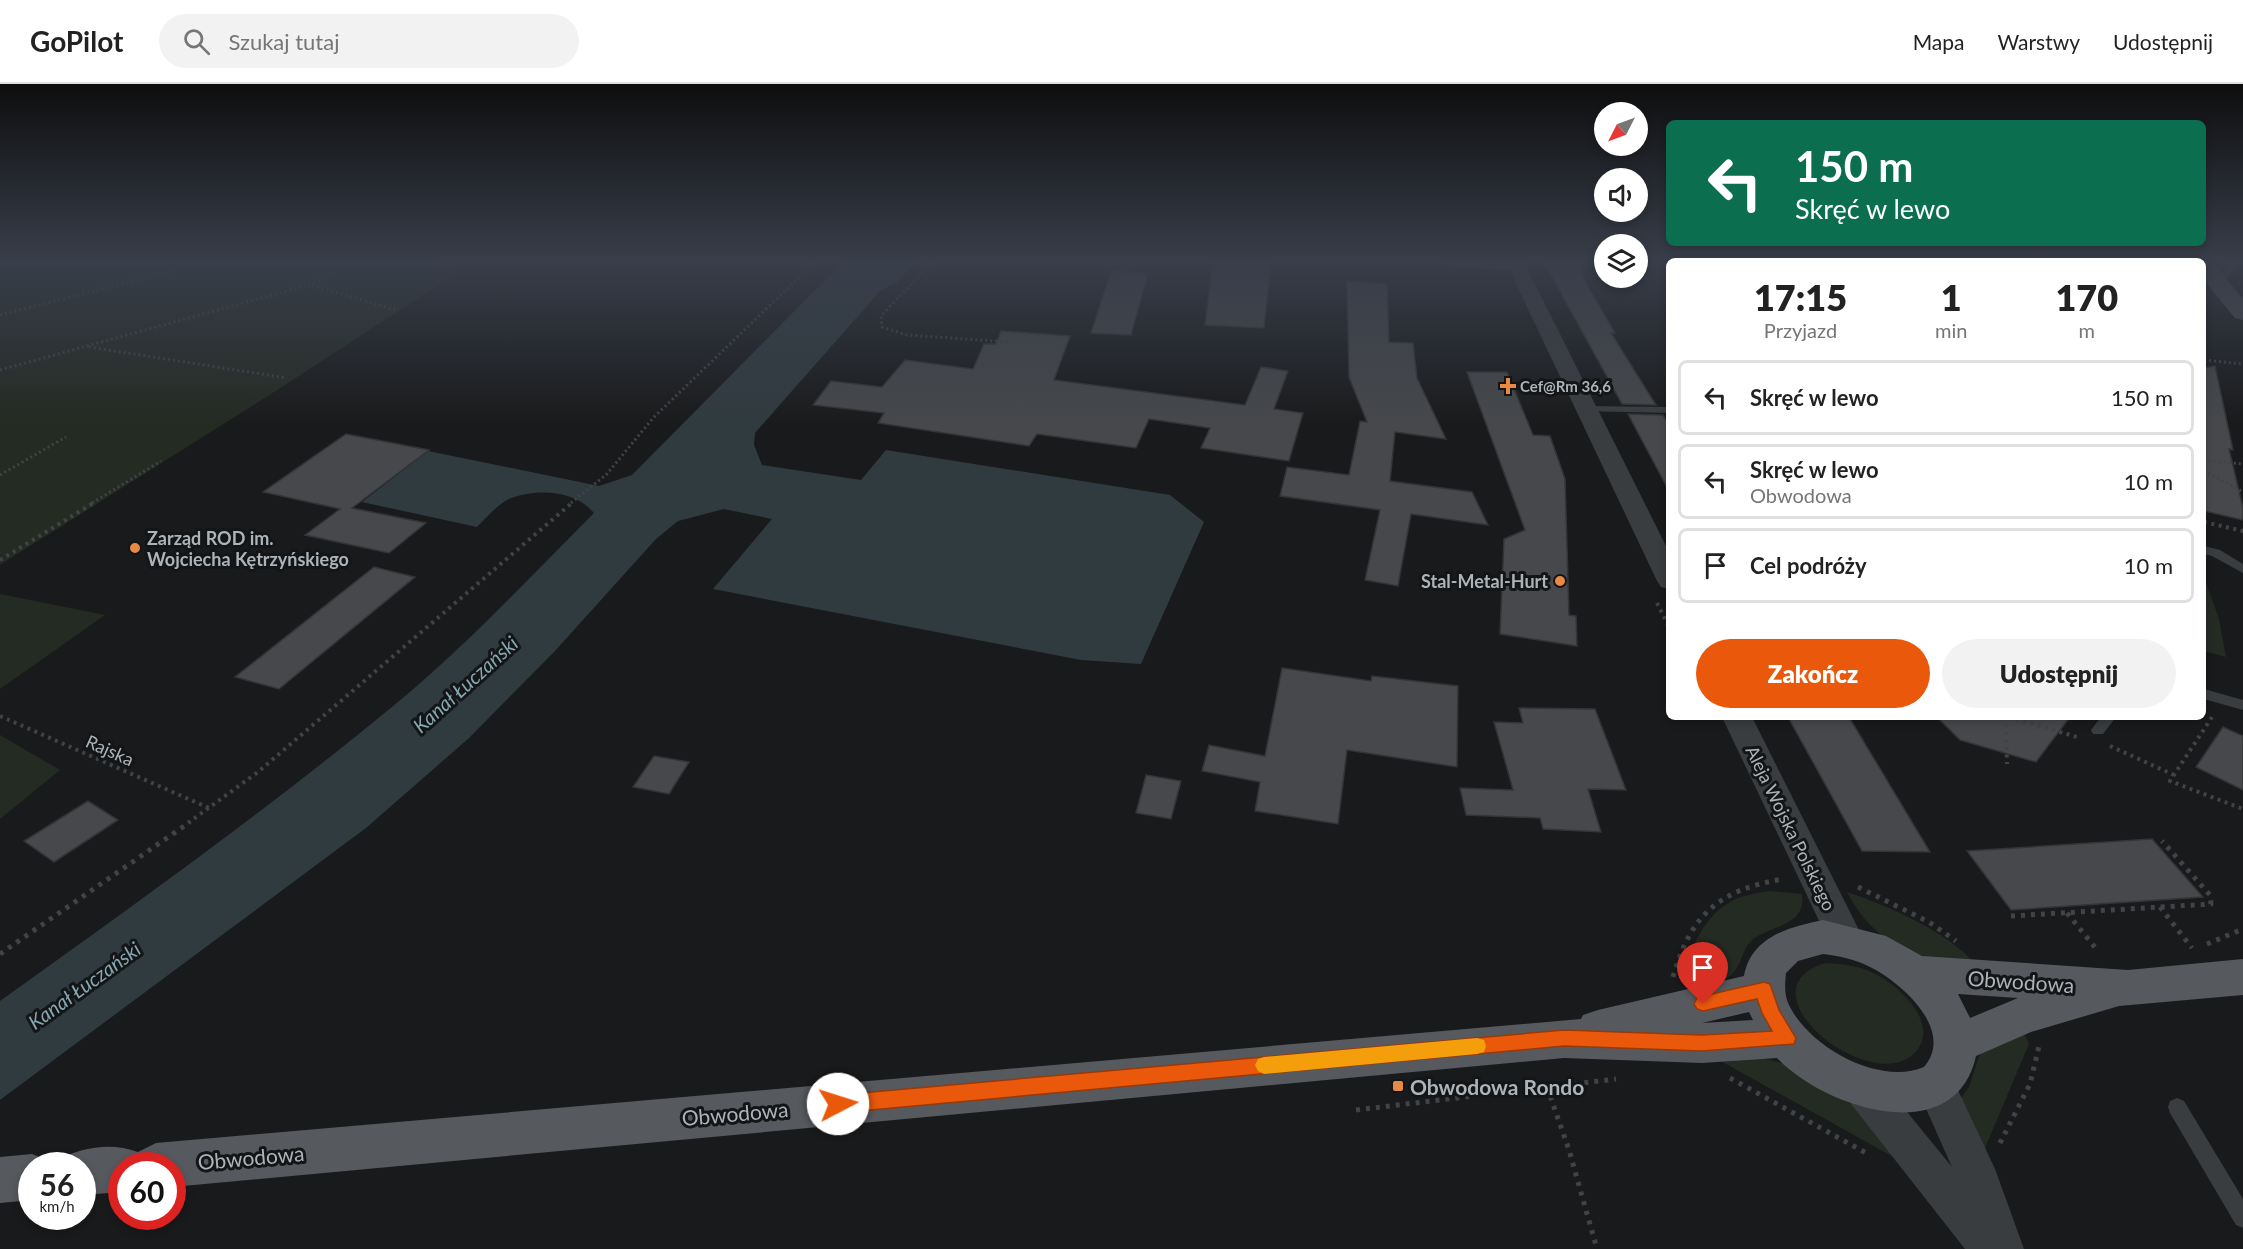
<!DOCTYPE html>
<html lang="pl">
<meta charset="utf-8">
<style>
:root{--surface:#fff;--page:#f2f2f2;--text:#222;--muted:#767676;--line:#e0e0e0;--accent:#ea580c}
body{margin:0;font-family:Lato,sans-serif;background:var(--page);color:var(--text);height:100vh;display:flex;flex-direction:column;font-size:22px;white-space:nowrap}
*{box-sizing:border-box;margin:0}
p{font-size:20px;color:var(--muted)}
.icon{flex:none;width:33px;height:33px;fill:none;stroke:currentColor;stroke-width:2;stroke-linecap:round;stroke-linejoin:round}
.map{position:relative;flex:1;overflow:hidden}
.details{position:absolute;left:1666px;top:174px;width:540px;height:462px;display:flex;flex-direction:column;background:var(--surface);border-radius:9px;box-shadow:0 3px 9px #0003}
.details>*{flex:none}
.guide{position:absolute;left:1666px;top:36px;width:540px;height:126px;border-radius:9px;box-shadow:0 3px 9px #0003;background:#0b6e4f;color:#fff;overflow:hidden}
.needle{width:39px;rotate:228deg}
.buttons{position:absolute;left:1594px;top:18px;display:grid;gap:12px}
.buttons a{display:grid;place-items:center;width:54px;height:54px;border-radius:50%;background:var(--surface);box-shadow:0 3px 9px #0003;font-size:30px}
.speed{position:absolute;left:18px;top:1068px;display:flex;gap:12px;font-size:30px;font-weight:700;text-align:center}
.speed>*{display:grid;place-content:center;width:78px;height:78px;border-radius:50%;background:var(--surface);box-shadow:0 3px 9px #0003;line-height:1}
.speed small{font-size:15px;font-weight:400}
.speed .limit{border:9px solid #d22;background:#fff;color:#111}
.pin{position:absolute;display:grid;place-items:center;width:51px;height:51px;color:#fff;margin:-62px -26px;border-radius:50% 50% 50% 0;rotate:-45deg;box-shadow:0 0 6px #0007}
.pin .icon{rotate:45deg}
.me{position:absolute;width:66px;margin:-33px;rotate:85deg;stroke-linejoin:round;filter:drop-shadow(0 0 4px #0008)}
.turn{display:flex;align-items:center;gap:21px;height:126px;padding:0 30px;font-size:27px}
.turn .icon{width:78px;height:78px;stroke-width:2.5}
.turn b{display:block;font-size:42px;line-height:51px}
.eta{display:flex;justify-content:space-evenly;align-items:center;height:102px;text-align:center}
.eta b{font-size:36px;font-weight:800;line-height:42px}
.action{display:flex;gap:12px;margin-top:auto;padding:12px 30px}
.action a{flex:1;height:69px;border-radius:36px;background:var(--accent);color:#fff;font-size:24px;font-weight:800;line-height:69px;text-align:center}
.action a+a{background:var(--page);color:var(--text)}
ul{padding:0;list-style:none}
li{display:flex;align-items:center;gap:18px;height:75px;margin:0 12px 9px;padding:0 18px;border:3px solid var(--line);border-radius:9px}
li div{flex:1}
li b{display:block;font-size:22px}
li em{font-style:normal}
header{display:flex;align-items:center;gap:36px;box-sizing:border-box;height:84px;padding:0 30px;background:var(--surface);border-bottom:2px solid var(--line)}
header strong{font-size:28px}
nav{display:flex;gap:33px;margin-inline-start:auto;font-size:21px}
.search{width:420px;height:54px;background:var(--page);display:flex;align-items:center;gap:15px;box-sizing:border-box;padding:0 21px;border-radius:33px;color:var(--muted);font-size:22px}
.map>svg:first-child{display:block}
.green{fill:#242b23}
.water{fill:#303b3f}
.building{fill:#46484b;stroke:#333437;stroke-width:1.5}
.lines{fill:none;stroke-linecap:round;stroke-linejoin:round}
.path-far2{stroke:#404447;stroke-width:3;stroke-dasharray:2 3;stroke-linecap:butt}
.path-far1{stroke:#404447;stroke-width:4;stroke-dasharray:3 4.5;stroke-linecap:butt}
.path{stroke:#404447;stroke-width:5;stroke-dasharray:4 6;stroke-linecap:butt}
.lane{fill:#3a3d40;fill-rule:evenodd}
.street{fill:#3a3d40;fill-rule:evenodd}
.secondary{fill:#484c50;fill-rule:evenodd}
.primary{fill:#565a5f;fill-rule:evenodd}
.route{fill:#ea580c;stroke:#983908;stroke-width:1.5}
.slow{fill:#f59e0b}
.poi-dot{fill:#e88a44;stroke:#141516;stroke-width:2}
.labels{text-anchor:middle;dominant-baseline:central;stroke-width:6;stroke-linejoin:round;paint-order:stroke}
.far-poi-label{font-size:15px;font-weight:bold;fill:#acb4ba;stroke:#141516;text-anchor:start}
.poi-label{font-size:18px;font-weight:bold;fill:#acb4ba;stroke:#141516;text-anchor:start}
.street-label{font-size:18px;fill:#acb4ba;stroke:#141516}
.water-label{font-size:20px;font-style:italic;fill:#86a8b2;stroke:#141516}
.near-street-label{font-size:21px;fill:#acb4ba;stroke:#141516}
.near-poi-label{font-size:21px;font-weight:bold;fill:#acb4ba;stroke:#141516;text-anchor:start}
</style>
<header>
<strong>GoPilot</strong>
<div class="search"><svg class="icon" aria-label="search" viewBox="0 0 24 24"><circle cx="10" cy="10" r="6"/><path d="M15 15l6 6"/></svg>Szukaj tutaj</div>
<nav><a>Mapa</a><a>Warstwy</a><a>Udostępnij</a></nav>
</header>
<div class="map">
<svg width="2243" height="1165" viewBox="0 0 2243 1165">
<rect width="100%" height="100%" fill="#191a1b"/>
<g class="green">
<polygon points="0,178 433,178 457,189 282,303 0,481"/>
<polygon points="2204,493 2219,535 2226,573 2204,567"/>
<polygon points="0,510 105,531 0,605"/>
<polygon points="0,651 60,686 0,735"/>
<path d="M1770,807L1802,810C1807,842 1771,841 1752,856C1745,862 1743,872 1739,880C1730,900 1707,903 1688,909C1682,875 1701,835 1730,818C1742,811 1757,809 1770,807Z"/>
<path d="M1847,808C1889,822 1951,849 1980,885C1920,872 1878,867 1847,808Z"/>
<path d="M1826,879C1845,880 1862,882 1879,892C1901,904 1937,938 1918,965C1912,973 1905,977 1895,979C1838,988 1748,901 1826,879Z"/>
<polygon points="2023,947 2029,960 1982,1071 1958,1018 1969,1003 1984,957"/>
<polygon points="1730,966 1786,980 1816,1001 1866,1027 1897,1075 1719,976"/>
</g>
<path class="water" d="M843,178H915L897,199L881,206L755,349L754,361L762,381L861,396L886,366L1170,411L1204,438L1141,580L1081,576L713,505L772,435L724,425L678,437L656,455L554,568L469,654L366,744L0,1016V917C135,820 270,724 398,618C468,560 530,493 594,429C575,406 536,404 509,415C498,420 486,434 477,443L362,418L428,367L599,402L632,391Z"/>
<g class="building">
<polygon points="1213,178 1271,178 1264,244 1205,241"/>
<polygon points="1544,178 1579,178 1586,199 1615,249 1611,249 1656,321 1622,320"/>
<polygon points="1111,187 1148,189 1131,251 1091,249"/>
<polygon points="1347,197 1387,200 1389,258 1413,259 1417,294 1446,355 1395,348 1390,397 1472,408 1488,441 1411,430 1398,502 1365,496 1380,426 1280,412 1287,383 1349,391 1360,337 1367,338 1349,293"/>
<polygon points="1001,247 1070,252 1054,296 1245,321 1261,283 1288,287 1274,325 1303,329 1289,377 1201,364 1210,344 1149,335 1136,364 1037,350 1029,362 878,339 884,329 813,321 831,297 882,303 905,276 973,285 984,260 996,260"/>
<polygon points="2215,282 2233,366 2229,365 2243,424 2243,436 2204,427 2204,284"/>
<polygon points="1467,288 1507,288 1533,351 1550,352 1565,395 1569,531 1576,532 1577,562 1500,550 1504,455 1525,446"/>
<polygon points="1628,330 1663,331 1670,342 1670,409"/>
<polygon points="346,350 429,366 352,424 426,439 389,469 305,451 340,425 263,408"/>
<polygon points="374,483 415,493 279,605 235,593"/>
<polygon points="1282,584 1371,597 1372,592 1458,602 1457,683 1347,666 1338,740 1255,727 1260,698 1202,687 1209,661 1265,672"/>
<polygon points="1519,624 1595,625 1626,706 1588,705 1601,748 1543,745 1540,734 1466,731 1460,704 1513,706 1494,638 1523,639"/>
<polygon points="1788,633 1849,633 1930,768 1862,767"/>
<polygon points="1937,633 2070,633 2036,678 1960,656"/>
<polygon points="2223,643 2243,652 2243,706 2196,683"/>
<polygon points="654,672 689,678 669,710 633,703"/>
<polygon points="1146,691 1181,697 1171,735 1136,729"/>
<polygon points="88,717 118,736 54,778 24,757"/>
<polygon points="2152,755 2203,813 2011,826 1967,767"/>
</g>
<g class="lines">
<g class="path-far2">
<polyline points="932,178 881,232 882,243 907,251 1010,258"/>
<polyline points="312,201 395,226"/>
<polyline points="0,231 208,178"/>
<polyline points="89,263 287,294"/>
<polyline points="2204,276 2243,280"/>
<polyline points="0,286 312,200 328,193 329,189 316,178"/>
<polyline points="2204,376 2243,380"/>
<polyline points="2204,387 2243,408"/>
<polyline points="0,391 66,353"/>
<polyline points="92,419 161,377"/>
<polyline points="571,419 607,390 653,334 815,178"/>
</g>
<g class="path-far1">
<polyline points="2204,438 2243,447"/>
<polyline points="0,476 95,418"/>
<polyline points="1657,519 1670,545"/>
<polyline points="0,632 209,724"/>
<polyline points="2006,633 2007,680"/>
<polyline points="2009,633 2077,653"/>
<polyline points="2212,633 2170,697 2243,725"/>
<polyline points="2110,662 2174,691"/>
<polyline points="188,739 258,688 573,418"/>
</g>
<g class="path">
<polyline points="1858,803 1929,838 1956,857"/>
<polyline points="2160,823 2192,864"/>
<polyline points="2067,829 2098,867"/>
<polyline points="2011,832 2211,820 2210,811 2162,757"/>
<polyline points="2207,860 2243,845"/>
<polyline points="0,870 190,738"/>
<path d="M1673,893C1691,830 1719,806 1783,795"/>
<polyline points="1730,994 1868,1070"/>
<polyline points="1547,1003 1569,1066 1597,1165"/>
<polyline points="1356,1026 1616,995"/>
<polyline points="2000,1059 2030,1000 2039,962"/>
</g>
<g class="lane">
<polygon points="2233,178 2242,178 2219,201 2213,201 2213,197"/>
<polygon points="1585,322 1670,323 1670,329 1581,327 1580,325"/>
<polygon points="2204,462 2220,466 2243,480 2243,489 2212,472 2204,470"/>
<polygon points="2204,605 2243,616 2243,626 2204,615"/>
<polygon points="2101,633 2116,633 2103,650 2093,650 2091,646"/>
<polygon points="2177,1014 2184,1017 2243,1115 2243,1144 2236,1141 2170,1029 2168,1023 2170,1017"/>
</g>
<g class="street">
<polygon points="1444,178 1524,178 1670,470 1670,505 1661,503 1657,497 1510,187 1453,183"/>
<polygon points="1722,633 1752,633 1864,856 1859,866 1846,871 1833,866"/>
<polygon points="1935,982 1949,987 1995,1085 2024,1165 1965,1165 1848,1016 1842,1003 1848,990 1862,985 1876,990 1952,1083 1915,1000 1921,987"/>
</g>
<polygon class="secondary" points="2204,178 2212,178 2243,215 2243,236 2235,234 2204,196"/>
<g class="primary">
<path d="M1823,836L1886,852L1922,872L2128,886L2243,875V911L2119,922L2031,948L1976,972C1955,1067 1824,1024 1777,974L1702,979L1564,974L172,1103V1082H122V1108L82,1111V1082H61L65,1072C89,1062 114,1059 138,1068L156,1059L1581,935L1583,931L1598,926L1744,892C1751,853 1789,843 1823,836ZM1823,870C1839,872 1854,875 1868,882C1900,897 1956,946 1924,983C1879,1002 1809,963 1789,921C1784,911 1785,900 1786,889L1798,877ZM1958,910L2018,914L1970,934ZM1749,928L1753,936L1702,939Z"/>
<polygon points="32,1070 49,1077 51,1082 32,1082 32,1116 0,1119 0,1073"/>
</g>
</g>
<linearGradient id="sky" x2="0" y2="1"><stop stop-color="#0e0e0f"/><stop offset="0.52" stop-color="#383e4a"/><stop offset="1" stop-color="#383e4a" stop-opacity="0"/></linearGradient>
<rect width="2243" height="341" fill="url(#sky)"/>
<polygon class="route" points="1764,898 1770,900 1779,926 1796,954 1794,960 1702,967 1564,962 838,1029 831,1026 829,1020 831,1014 838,1011 1564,946 1702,951 1772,947 1762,929 1757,915 1703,927 1697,925 1694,920 1697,914 1703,912"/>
<polygon class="slow" points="1477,954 1484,956 1486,962 1484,968 1477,970 1264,990 1258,987 1255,981 1258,975 1264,973"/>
<g class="poi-dot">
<path d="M1505 293h6v6h6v6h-6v6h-6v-6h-6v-6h6z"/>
<circle cx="135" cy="464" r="6"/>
<circle cx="1560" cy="497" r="6"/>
<rect x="1392" y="996" width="12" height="12" rx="3"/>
</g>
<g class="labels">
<g class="far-poi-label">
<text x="1520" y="302">Cef@Rm 36,6</text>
</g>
<g class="poi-label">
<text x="147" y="454">Zarząd ROD im.<tspan x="147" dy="21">Wojciecha Kętrzyńskiego</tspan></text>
<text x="1548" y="497" text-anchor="end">Stal-Metal-Hurt</text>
</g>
<g class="street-label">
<text transform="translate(110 666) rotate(24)">Rajska</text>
<text transform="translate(1791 744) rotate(64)">Aleja Wojska Polskiego</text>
</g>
<g class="water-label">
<text transform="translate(465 600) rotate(-42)">Kanał Łuczański</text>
<text transform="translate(84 901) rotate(-36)">Kanał Łuczański</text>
</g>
<g class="near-street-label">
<text transform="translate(2021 897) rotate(4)">Obwodowa</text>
<text transform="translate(735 1029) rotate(-5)">Obwodowa</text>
<text transform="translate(251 1073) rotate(-5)">Obwodowa</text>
</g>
<g class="near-poi-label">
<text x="1410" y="1002">Obwodowa Rondo</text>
</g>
</g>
</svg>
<div class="buttons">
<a><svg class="needle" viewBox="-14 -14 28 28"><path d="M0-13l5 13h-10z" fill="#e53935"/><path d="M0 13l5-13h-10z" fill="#767676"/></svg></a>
<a><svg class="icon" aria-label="sound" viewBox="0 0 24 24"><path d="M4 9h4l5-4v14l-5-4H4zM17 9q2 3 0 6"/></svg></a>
<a><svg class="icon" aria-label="layers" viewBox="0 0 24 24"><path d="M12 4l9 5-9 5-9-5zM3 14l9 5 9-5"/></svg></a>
</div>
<div class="speed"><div>56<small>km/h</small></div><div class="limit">60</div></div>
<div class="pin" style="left:1703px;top:920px;background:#d93025"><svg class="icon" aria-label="arrive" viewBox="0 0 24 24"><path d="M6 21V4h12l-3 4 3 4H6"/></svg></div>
<svg class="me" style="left:838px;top:1020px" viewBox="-20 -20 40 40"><circle r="19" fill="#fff"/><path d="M0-13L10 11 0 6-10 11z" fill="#ea580c"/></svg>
<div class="guide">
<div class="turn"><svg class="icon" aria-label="left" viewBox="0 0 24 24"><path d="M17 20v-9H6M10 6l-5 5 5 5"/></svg><div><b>150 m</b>Skręć w lewo</div></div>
</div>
<section class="details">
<div class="eta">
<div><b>17:15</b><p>Przyjazd</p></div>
<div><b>1</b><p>min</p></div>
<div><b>170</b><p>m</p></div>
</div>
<ul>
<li><svg class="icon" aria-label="left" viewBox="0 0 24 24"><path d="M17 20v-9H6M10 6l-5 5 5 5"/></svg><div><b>Skręć w lewo</b></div><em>150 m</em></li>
<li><svg class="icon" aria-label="left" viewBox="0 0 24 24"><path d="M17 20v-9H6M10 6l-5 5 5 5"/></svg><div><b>Skręć w lewo</b><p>Obwodowa</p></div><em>10 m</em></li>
<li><svg class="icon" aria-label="arrive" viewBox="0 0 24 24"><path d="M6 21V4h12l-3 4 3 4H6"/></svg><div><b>Cel podróży</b></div><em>10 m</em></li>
</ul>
<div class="action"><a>Zakończ</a><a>Udostępnij</a></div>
</section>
</div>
